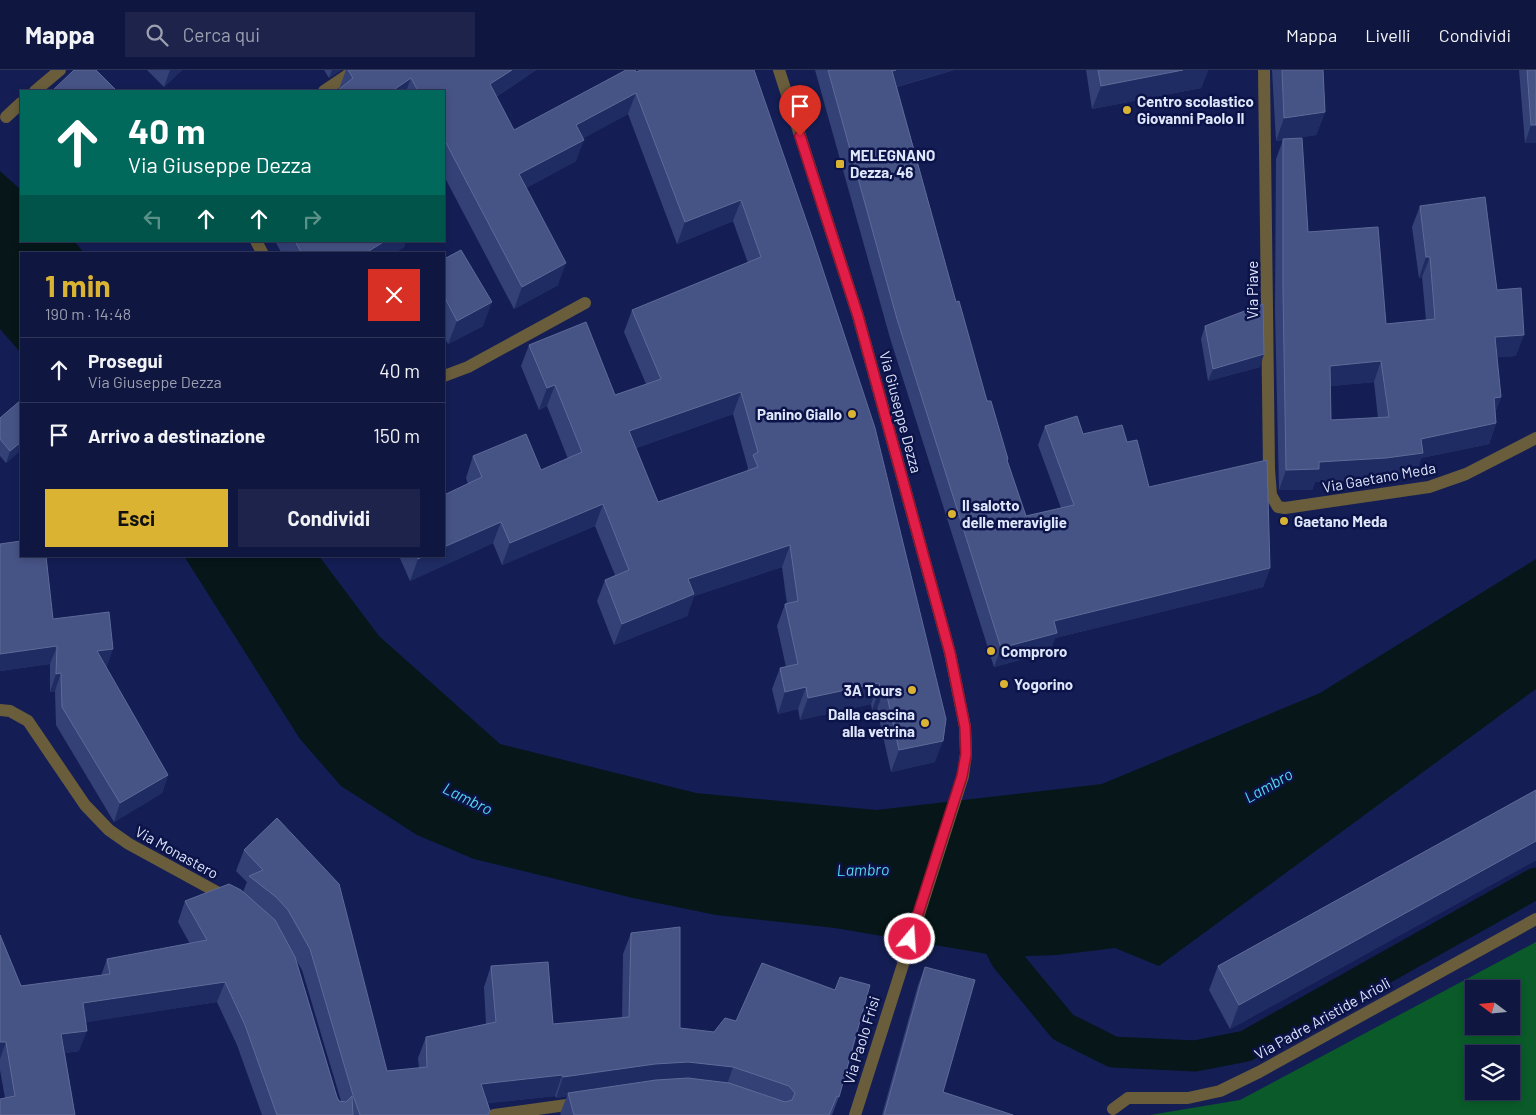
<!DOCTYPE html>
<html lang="it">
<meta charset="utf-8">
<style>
:root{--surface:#0f163f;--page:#1d234a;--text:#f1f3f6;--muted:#9b9fb0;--line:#2f3559;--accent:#dbb333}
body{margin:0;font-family:Barlow,sans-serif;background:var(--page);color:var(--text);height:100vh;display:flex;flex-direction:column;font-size:19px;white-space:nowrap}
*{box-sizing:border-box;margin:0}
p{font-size:16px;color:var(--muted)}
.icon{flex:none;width:28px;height:28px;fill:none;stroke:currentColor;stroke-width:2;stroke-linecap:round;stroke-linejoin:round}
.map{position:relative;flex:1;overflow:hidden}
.details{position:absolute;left:20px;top:182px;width:425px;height:305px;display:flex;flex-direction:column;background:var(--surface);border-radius:0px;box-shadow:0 2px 8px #0003,0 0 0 1px var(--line)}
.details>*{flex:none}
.top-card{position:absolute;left:20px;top:20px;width:425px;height:152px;border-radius:0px;box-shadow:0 2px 8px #0003,0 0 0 1px var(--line);background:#00695c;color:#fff;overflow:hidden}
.needle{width:32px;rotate:286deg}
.buttons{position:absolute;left:1465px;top:910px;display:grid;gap:10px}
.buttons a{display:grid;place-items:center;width:55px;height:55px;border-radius:0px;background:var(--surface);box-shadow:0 2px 8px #0003,0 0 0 1px var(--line);font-size:25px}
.pin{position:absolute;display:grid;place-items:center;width:42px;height:42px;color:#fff;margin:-51px -21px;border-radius:50% 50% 50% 0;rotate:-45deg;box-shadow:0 0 5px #0007}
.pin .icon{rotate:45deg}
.me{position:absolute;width:55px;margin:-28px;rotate:18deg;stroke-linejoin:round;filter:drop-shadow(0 0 4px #0008)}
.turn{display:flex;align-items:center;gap:18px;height:105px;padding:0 25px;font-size:22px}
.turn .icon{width:65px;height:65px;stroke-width:2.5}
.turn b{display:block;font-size:35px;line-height:42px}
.lanes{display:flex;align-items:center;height:48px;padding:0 25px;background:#0003;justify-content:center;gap:25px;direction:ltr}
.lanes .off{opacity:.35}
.round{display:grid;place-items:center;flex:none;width:52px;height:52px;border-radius:0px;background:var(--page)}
.headline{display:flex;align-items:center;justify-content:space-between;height:85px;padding:0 25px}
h1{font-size:30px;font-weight:700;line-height:38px;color:var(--accent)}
.button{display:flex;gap:10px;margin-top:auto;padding:10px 25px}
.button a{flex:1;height:58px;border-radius:0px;background:var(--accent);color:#111;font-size:20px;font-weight:700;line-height:58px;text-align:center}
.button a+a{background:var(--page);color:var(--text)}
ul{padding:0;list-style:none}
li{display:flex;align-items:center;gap:15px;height:65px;padding:0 25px;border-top:1px solid var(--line)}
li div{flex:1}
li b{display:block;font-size:19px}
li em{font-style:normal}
header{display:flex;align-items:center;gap:30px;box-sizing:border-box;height:70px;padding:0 25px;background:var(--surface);border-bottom:1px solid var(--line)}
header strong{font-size:24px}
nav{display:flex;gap:28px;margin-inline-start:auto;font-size:18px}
.search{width:350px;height:45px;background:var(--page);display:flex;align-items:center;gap:12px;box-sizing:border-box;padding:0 18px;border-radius:0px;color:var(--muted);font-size:19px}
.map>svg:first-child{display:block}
.green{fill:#0a5b29;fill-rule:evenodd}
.water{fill:#061619}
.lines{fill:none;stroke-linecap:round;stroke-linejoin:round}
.canal{stroke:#061619;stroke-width:31}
.minor{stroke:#695d3b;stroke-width:12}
.wall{fill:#344177;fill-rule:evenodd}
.shaded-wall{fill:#1f2c63}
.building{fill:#465385;stroke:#5e6a97;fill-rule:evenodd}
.route-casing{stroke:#92132f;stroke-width:12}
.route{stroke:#e11d48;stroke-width:9}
.poi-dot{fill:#dbb333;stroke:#0c1348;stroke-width:2}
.labels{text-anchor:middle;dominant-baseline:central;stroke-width:5;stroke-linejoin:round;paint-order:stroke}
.poi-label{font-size:15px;font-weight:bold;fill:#dee6fa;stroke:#0c1348;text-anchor:start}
.street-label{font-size:15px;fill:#dee6fa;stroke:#0c1348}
.water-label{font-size:16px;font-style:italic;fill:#54d7ec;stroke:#0c1348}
</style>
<header>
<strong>Mappa</strong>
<div class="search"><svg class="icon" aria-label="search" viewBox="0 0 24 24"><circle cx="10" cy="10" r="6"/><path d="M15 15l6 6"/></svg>Cerca qui</div>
<nav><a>Mappa</a><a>Livelli</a><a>Condividi</a></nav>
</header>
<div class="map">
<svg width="1536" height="1045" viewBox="0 0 1536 1045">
<rect width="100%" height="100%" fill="#141e54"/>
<path class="green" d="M1536,872V1045H1150L1240,1030ZM1474,919H1511V956H1474ZM1474,984H1511V1021H1474Z"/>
<g class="water">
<polygon points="0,101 21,120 21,171 74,171 85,184 21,184 21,283 0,259"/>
<polygon points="184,486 319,486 379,566 500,674 696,723 876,740 1102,714 1320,623 1536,489 1536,619 1159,896 1115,878 1057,885 1005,887 835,858 716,845 633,828 474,789 417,765 341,716 300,669"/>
</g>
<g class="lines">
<polyline class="canal" points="987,847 1005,887 1063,957 1113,982 1195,986 1246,976 1536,813"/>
<g class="minor">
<polyline points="779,0 858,246 950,583 965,657 966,684 963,706 855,1045"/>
<polyline points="1264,0 1269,399 1271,425 1278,437 1285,438 1429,417 1466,404 1536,368"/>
<polyline points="35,21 60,0"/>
<polyline points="324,21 355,0"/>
<polyline points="6,47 21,33"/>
<polyline points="256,171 263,184"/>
<polyline points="444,306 468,297 585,233"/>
<polyline points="0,640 10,641 28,651 85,735 109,760 129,774 226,827"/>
<polyline points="1113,1039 1128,1028 1188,1028 1220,1021 1259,1002 1536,849"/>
<polyline points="494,1045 581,1033"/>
</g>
</g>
<g class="wall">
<polygon points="147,0 182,0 164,17"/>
<polygon points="324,0 341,0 329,8"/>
<path d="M346,0H536L496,27L514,60L636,2L754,0L935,692L891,702L877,639L872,640L871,634L800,650L798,639L778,644L772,619L780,598L786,597L777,556L785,534H787L782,497L694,526L687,546L614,575L597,531L605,510L615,505L595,456L502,495L493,473L410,511L399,486H444L468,414L466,408L473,386L541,400L568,389L547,336L539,340L521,296L529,275L615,325L646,314L624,262L632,240L748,193L733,151L677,174L628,44L583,68L576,91L526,118L558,215L514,239L444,106V21H337L339,19ZM733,344L748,398L747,401L658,432L636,378Z"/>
<polygon points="815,0 954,0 897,17 956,232 987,331 1026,446 1061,438 1038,375 1045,356 1083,364 1127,372 1149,417 1270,498 1263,517 1055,568 1050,582 994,597 890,268"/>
<polygon points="1086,0 1208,0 1201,18 1092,39"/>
<path d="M1272,0H1323L1325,42L1316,65L1295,68L1308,162L1386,254L1426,250L1422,207L1419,208L1412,157L1420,136L1497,220L1516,286L1497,287L1501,327L1495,343L1496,353L1489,374L1421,388L1416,403L1379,409L1315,412L1312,420H1279L1275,240L1276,89L1283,70L1276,71ZM1374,312L1378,348L1331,350L1330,316Z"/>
<polygon points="1519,0 1536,0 1536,73 1525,73"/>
<polygon points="275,171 406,171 404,177 393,184 282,184"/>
<polygon points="444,189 483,256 448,274 444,266"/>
<polygon points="1205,256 1260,297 1208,311 1201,269"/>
<polygon points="21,330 21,380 6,393 0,386 0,348"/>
<polygon points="0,474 53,549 107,597 106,598 168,705 162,723 114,752 56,655 55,621 50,622 50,594 0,601"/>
<polygon points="1536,720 1536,790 1230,959 1209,920 1218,896"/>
<path d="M277,748L387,1001L419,998L418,988L426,967L486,954L484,917L491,896L553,954L622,948L623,884L631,863L680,958L839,1027L832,1045H561L560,1044L567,1026L556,1028L555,1026L488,1033L490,1041L489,1045H262L237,975L217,932L85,952L79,981L65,983L75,1045L5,1028L0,1000V865L21,916L101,906L107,889L190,874L178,852L185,831L243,822L247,812L236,801L244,780ZM295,888L302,900L341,1031H339L337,1027Z"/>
<polygon points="925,897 943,1022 1013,1045 882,1045 918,915"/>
</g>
<g class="shaded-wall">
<polygon points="170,0 182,0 164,17"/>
<polygon points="332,0 341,0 329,8"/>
<polygon points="512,0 536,0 482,36 490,14"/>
<polygon points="896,0 954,0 885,20 892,1"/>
<polygon points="1183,0 1208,0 1201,18 1092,39 1101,16"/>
<polygon points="411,8 406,21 392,21"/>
<polygon points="636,23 628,44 568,77 576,55"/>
<polygon points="1325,42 1316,65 1276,71 1284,48"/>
<polygon points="1531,55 1536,55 1536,73 1525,73"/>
<polygon points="584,70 576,91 511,126 519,104"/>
<polygon points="741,130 733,151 677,174 685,152"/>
<polygon points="385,171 406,171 404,177 393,184 364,184"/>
<polygon points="1426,187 1430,187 1422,207 1419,208"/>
<polygon points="566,193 558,215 514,239 522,217"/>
<polygon points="492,232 483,256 448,274 457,251"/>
<polygon points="1524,265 1516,286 1488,288 1495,267"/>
<polygon points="1264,284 1260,297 1208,311 1213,299"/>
<polygon points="1381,291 1374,312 1323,317 1330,296"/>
<polygon points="555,315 547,336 539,340 547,318"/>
<polygon points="741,322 733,344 621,383 629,361"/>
<polygon points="1501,327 1493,348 1494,328"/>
<polygon points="1496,353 1489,374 1421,388 1416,403 1379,409 1315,412 1312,420 1279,420 1286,400 1421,369"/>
<polygon points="21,372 21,380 6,393 10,381"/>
<polygon points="603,434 595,456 502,495 510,473"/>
<polygon points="501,452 493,473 410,511 418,489 424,486 444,486 444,477"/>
<polygon points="790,475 782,497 694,526 687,546 614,575 622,554 688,509"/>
<polygon points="1270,498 1263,517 1055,568 1050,582 994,597 1001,578 1054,551"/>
<polygon points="57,576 50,594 0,601 0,584"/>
<polygon points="113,579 107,597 90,599 97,581"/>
<polygon points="61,603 55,621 50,622 56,604"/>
<polygon points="879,613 871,634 800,650 808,628"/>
<polygon points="806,617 798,639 778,644 785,622"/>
<polygon points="885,617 877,639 872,640 880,618"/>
<polygon points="943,671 935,692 891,702 899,680"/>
<polygon points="168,705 162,723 114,752 120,733"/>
<polygon points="1536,771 1536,790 1230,959 1239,935"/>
<polygon points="225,912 217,932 76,954 83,933"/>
<polygon points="87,961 79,981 54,985 61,964"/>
<polygon points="0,972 6,972 0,989"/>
<polygon points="688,992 733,997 726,1018 568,1023 567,1026 556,1028 563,1007 655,994"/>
<polygon points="562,1005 555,1026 473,1035 481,1014"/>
</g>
<g class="building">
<polygon points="74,0 96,0 117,21 52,21"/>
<path d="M348,0H512L490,14L514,60L626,0H635L636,2L641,0H754L813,170L875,358L946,649L943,671L899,680L885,617L880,618L879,613L808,628L806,617L785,622L780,598L798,594L785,534L798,531L790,475L688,509L694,524L622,554L605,510L629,500L603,434L510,473L501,452L444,477V425L482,407L473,386L526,364L541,400L582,382L555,315L547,318L529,275L586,252L615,325L661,309L632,240L761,187L741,130L685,152L636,23L576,55L584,70L519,104L566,193L522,217L444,69V21H418L411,8L392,21H337L353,8ZM741,322L758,382L753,385L758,397L658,432L629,361Z"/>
<polygon points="828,0 896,0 892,1 956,232 959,231 987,331 991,331 1008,389 1007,390 1026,446 1074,435 1045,356 1077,346 1083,364 1122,355 1127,372 1137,370 1149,417 1267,390 1270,498 1054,551 1057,563 1001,578 897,249"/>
<polygon points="1098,0 1183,0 1101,16"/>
<polygon points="1282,0 1323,0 1325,42 1284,48"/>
<polygon points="1527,0 1536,0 1536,55 1531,55"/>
<path d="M1302,68L1308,162L1378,157L1386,254L1435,249L1430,187H1426L1420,136L1485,127L1497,220L1521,218L1524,265L1495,267L1501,327L1494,328L1496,353L1421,369L1423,383L1386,388L1319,392V399L1286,400L1283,220V69ZM1381,291L1389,347L1331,350L1330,296Z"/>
<polygon points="295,171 385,171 364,184 302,184"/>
<polygon points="461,180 492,232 457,251 444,226 444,189"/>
<polygon points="1263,234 1264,284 1213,299 1205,256"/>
<polygon points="21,330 21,372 10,381 0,369 0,348"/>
<polygon points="21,471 21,486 46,486 53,549 109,542 113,579 97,581 168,705 120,733 62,637 61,603 56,604 57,576 0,584 0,474"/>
<polygon points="416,486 424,486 418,489"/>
<polygon points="1536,720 1536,771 1239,935 1218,896"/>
<polygon points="277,748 339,814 387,1001 427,997 426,967 496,952 491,896 548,892 553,954 629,947 631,863 680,857 680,958 714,962 725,948 736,951 762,893 835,920 840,907 870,915 839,1027 837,1026 829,1045 574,1045 568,1023 656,1010 688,1008 729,1013 785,1032 792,1030 795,1023 789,1016 733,997 688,992 655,994 563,1007 562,1005 481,1014 490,1041 488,1045 360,1045 353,1025 310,879 288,840 276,827 249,806 263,800 244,780"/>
<polygon points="229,814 241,820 275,850 295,887 337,1027 339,1031 346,1032 352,1026 353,1045 277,1045 245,955 225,912 83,933 87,961 61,964 75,1045 0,1045 0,1029 15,1026 6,972 0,972 0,865 21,916 110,904 107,889 207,870 185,831"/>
<polygon points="925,897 975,910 943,1022 1013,1045 884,1045"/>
</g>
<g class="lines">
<g class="route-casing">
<polyline id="route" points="800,66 858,246 950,583 965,657 966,684 962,706 910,869"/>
</g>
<use href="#route" class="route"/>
</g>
<g class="poi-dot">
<circle cx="1127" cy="40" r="5"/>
<rect x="835" y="89" width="10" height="10" rx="2.5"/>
<circle cx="852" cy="344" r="5"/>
<circle cx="952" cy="444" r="5"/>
<circle cx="1284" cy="451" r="5"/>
<circle cx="991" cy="581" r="5"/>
<circle cx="1004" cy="614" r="5"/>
<circle cx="912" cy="620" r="5"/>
<circle cx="925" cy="653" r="5"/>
</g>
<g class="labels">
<g class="poi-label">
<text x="1137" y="31">Centro scolastico<tspan x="1137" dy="17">Giovanni Paolo II</tspan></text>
<text x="850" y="85">MELEGNANO<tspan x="850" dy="17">Dezza, 46</tspan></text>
<text x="842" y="344" text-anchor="end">Panino Giallo</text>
<text x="962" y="435">Il salotto<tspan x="962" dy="17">delle meraviglie</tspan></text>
<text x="1294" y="451">Gaetano Meda</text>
<text x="1001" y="581">Comproro</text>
<text x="1014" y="614">Yogorino</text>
<text x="902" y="620" text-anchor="end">3A Tours</text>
<text x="915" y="644" text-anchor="end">Dalla cascina<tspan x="915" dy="17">alla vetrina</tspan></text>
</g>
<g class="street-label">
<text transform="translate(1252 220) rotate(-90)">Via Piave</text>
<text transform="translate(901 342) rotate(75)">Via Giuseppe Dezza</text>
<text transform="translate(1379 407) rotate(-10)">Via Gaetano Meda</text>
<text transform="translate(177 782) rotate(29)">Via Monastero</text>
<text transform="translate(1322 948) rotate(-29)">Via Padre Aristide Arioli</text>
<text transform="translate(861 970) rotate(-73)">Via Paolo Frisi</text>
</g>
<g class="water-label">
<text transform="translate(1268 715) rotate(-30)">Lambro</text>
<text transform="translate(468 728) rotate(26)">Lambro</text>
<text transform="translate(863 799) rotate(-1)">Lambro</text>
</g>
</g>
</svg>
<div class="buttons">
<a><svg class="needle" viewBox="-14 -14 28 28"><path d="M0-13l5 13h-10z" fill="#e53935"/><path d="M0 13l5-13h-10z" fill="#9b9fb0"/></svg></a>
<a><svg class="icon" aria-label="layers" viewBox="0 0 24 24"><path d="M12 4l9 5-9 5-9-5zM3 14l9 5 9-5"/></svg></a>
</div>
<div class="pin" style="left:800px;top:66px;background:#d93025"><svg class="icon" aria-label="arrive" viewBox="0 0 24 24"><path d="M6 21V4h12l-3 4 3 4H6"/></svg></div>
<svg class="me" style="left:910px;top:869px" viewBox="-20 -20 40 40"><circle r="17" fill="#e11d48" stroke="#fff" stroke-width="3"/><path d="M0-11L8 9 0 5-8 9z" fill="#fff"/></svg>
<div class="top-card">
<div class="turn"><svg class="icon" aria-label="ahead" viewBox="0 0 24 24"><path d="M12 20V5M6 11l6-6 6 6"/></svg><div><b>40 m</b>Via Giuseppe Dezza</div></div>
<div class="lanes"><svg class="icon off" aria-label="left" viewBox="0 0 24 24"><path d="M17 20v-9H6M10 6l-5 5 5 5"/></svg><svg class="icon" aria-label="ahead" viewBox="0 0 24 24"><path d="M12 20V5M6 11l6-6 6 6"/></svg><svg class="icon" aria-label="ahead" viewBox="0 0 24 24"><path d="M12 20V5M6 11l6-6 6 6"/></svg><svg class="icon off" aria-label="right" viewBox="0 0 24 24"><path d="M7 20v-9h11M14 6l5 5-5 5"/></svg></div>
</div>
<section class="details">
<div class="headline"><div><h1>1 min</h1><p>190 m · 14:48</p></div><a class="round" style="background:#d93025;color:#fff"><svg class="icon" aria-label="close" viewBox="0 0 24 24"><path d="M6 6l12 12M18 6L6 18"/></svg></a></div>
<ul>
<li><svg class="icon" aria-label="ahead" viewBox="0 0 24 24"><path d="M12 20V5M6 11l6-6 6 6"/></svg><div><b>Prosegui</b><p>Via Giuseppe Dezza</p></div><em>40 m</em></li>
<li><svg class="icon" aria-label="arrive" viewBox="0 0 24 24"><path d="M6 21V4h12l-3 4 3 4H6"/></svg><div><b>Arrivo a destinazione</b></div><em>150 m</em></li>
</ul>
<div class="button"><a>Esci</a><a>Condividi</a></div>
</section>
</div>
